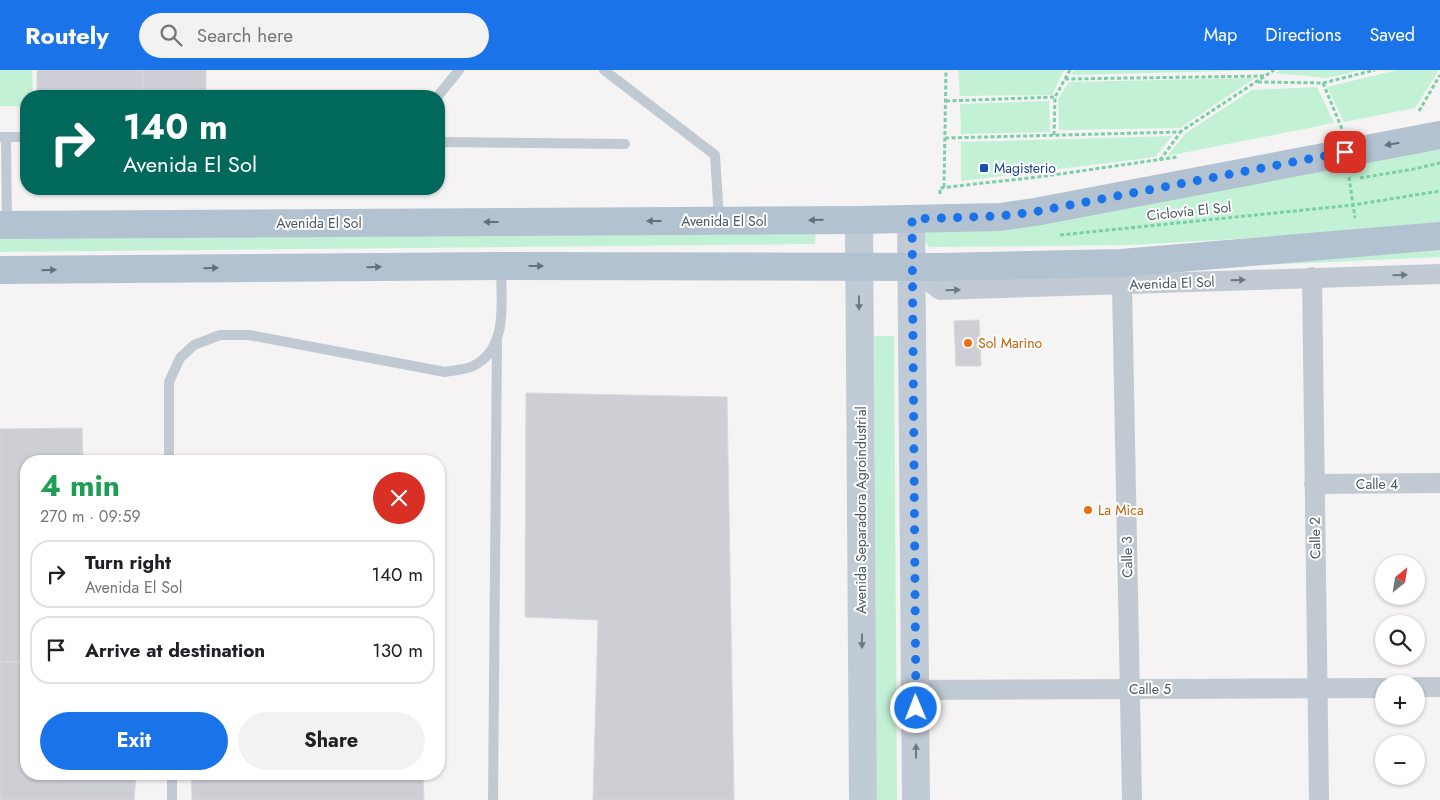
<!DOCTYPE html>
<meta charset="utf-8">
<style>
:root{--surface:#fff;--page:#f2f2f2;--text:#202124;--muted:#757577;--line:#e0e0e0;--accent:#1a73e8}
body{margin:0;font-family:Jost,sans-serif;background:var(--page);color:var(--text);height:100vh;display:flex;flex-direction:column;font-size:19px;white-space:nowrap}
*{box-sizing:border-box;margin:0}
p{font-size:16px;color:var(--muted)}
.icon{flex:none;width:28px;height:28px;fill:none;stroke:currentColor;stroke-width:2;stroke-linecap:round;stroke-linejoin:round}
.map{position:relative;flex:1;overflow:hidden}
.sheet{position:absolute;left:20px;top:385px;width:425px;height:325px;display:flex;flex-direction:column;background:var(--surface);border-radius:20px;box-shadow:0 1px 4px #0004}
.sheet>*{flex:none}
.guide{position:absolute;left:20px;top:20px;width:425px;height:105px;border-radius:20px;box-shadow:0 1px 4px #0004;background:#00695c;color:#fff;overflow:hidden}
.needle{width:32px;rotate:30deg}
.tools{position:absolute;left:1375px;top:485px;display:grid;gap:10px}
.tools a{display:grid;place-items:center;width:50px;height:50px;border-radius:50%;background:var(--surface);box-shadow:0 1px 4px #0004;font-size:25px}
.pin{position:absolute;display:grid;place-items:center;width:42px;height:42px;color:#fff;margin:-21px;border-radius:10px;box-shadow:0 2px 8px #0006}
.me{position:absolute;width:55px;margin:-28px;rotate:359deg;stroke-linejoin:round;filter:drop-shadow(0 0 4px #0008)}
.turn{display:flex;align-items:center;gap:18px;height:105px;padding:0 20px;font-size:22px}
.turn .icon{width:65px;height:65px;stroke-width:2.5}
.turn b{display:block;font-size:35px;line-height:42px}
.round{display:grid;place-items:center;flex:none;width:52px;height:52px;border-radius:26px;background:var(--page)}
.summary{display:flex;align-items:center;justify-content:space-between;height:85px;padding:0 20px}
h1{font-size:30px;font-weight:700;line-height:38px;color:#1e9e55}
.cta{display:flex;gap:10px;margin-top:auto;padding:10px 20px}
.cta a{flex:1;height:58px;border-radius:30px;background:var(--accent);color:#fff;font-size:20px;font-weight:700;line-height:58px;text-align:center}
.cta a+a{background:var(--page);color:var(--text)}
ul{padding:0;list-style:none}
li{display:flex;align-items:center;gap:15px;height:68px;margin:0 10px 8px;padding:0 10px;border:2px solid var(--line);border-radius:20px}
li div{flex:1}
li b{display:block;font-size:19px}
li em{font-style:normal}
header{display:flex;align-items:center;gap:30px;box-sizing:border-box;height:70px;padding:0 25px;background:var(--accent);color:#fff}
header strong{font-size:24px}
nav{display:flex;gap:28px;margin-inline-start:auto;font-size:18px}
.search{width:350px;height:45px;background:var(--page);display:flex;align-items:center;gap:12px;box-sizing:border-box;padding:0 18px;border-radius:28px;color:var(--muted);font-size:19px}
.map>svg:first-child{display:block}
.green{fill:#c3f1d5}
.building{fill:#cdcfd5;stroke:#d7d9de}
.lines{fill:none;stroke-linecap:round;stroke-linejoin:round}
.path{stroke:#7ad0a6;stroke-width:3;stroke-dasharray:4 2.5;stroke-linecap:butt}
.lane{stroke:#c1cad2;stroke-width:10}
.street{stroke:#c1cad2;stroke-width:20}
.secondary{stroke:#c1cbd6;stroke-width:28}
.primary{stroke:#b3c2d1;stroke-width:28}
.oneway{fill:#64717d}
.oneway2{fill:#6e7983}
.oneway3{fill:#6e7984}
.route{stroke:#1a73e8;stroke-width:9;stroke-dasharray:0 16.2}
.transit-dot{fill:#1a4fb4;stroke:#fff;stroke-width:2}
.food-dot{fill:#e8710a;stroke:#fff;stroke-width:2}
.labels{text-anchor:middle;dominant-baseline:central;stroke-width:4;stroke-linejoin:round;paint-order:stroke}
.transit-label{font-size:14px;fill:#164399;stroke:#fff;text-anchor:start}
.street-label{font-size:14px;fill:#4a5661;stroke:#fff}
.food-label{font-size:14px;fill:#c56008;stroke:#fff;text-anchor:start}
</style>
<header>
<strong>Routely</strong>
<div class="search"><svg class="icon" aria-label="search" viewBox="0 0 24 24"><circle cx="10" cy="10" r="6"/><path d="M15 15l6 6"/></svg>Search here</div>
<nav><a>Map</a><a>Directions</a><a>Saved</a></nav>
</header>
<div class="map">
<svg width="1440" height="730" viewBox="0 0 1440 730">
<rect width="100%" height="100%" fill="#f5f3f3"/>
<g class="green">
<polygon points="0,0 32,0 33,26 26,26 26,36 0,36"/>
<polygon points="958,0 1064,0 1052,25 960,26"/>
<polygon points="1074,0 1267,0 1071,5"/>
<polygon points="1281,0 1362,0 1326,8 1275,3"/>
<polygon points="1397,0 1439,0 1415,38 1344,52 1327,17"/>
<polygon points="1255,8 1180,58 1059,60 1058,29 1069,12"/>
<polygon points="1317,17 1334,53 1167,86 1186,63 1252,20"/>
<polygon points="1049,31 1050,62 961,64 960,34"/>
<polygon points="1172,66 1155,87 961,111 961,72"/>
<path d="M1440,79V152L1301,165L1132,175L930,177C924,173 924,170 925,163L929,161Z"/>
<polygon points="816,157 815,174 0,182 0,166"/>
<polygon points="1440,173 1440,187 1094,203"/>
<polygon points="874,266 894,266 897,730 877,730"/>
</g>
<g class="building">
<polygon points="37,0 143,0 143,22 37,23"/>
<rect x="143" y="0" width="63" height="22"/>
<polygon points="979,250 981,296 956,296 954,251"/>
<polygon points="526,323 727,327 734,730 593,730 598,550 525,547"/>
<polygon points="82,358 83,391 26,391 26,591 0,592 0,359"/>
<polygon points="0,592 26,592 26,704 136,704 134,730 0,730"/>
<polygon points="191,704 423,704 424,730 192,730"/>
</g>
<g class="lines">
<g class="path">
<polyline points="1065,9 1265,6"/>
<polyline points="1258,12 1323,13 1375,0"/>
<polyline points="1323,13 1342,59"/>
<polyline points="946,31 1055,27"/>
<polyline points="1419,41 1440,5"/>
<polyline points="1054,65 1055,27 1070,0"/>
<polyline points="945,68 1180,62 1274,0"/>
<polyline points="1160,90 1180,63"/>
<polyline points="1349,107 1355,148"/>
<polyline points="1360,108 1414,99 1440,93"/>
<polyline points="944,117 946,0"/>
<polyline points="940,124 940,118 1046,106 1177,87"/>
<polyline points="1060,165 1353,135 1440,121"/>
</g>
<g class="lane">
<polyline points="604,0 715,85 719,149"/>
<polyline points="438,26 459,0"/>
<polyline points="0,67 26,67"/>
<polyline points="6,67 7,154"/>
<polyline points="439,72 625,74"/>
<path d="M169,391V312L180,288L194,275L220,265H249L445,302C454,300 467,300 475,295C509,277 501,229 501,197"/>
<polyline points="172,704 172,730"/>
<polyline points="493,730 497,271"/>
</g>
<g class="street">
<polyline points="912,198 940,220 1440,204"/>
<polyline points="1312,207 1319,730"/>
<polyline points="1122,215 1132,730"/>
<polyline points="1314,414 1440,413"/>
<polyline points="1416,617 1440,617"/>
<polyline points="915,620 1384,618"/>
</g>
<g class="secondary">
<polyline points="911,149 916,730"/>
<polyline points="859,150 863,730"/>
</g>
<g class="primary">
<polyline points="0,155 859,150 1000,147 1035,142 1440,65"/>
<polyline points="0,200 501,196 940,197 1121,193 1440,166"/>
</g>
</g>
<defs><path id="oneway-solid" d="M-6-.8H1V-3.2L6.5 0L1 3.2V.8H-6Z" transform="scale(1.25)"/></defs>
<g class="oneway">
<use href="#oneway-solid" transform="translate(1392 74) rotate(170)"/>
<use href="#oneway-solid" transform="translate(816 150) rotate(179)"/>
<use href="#oneway-solid" transform="translate(654 151) rotate(180)"/>
<use href="#oneway-solid" transform="translate(491 152) rotate(180)"/>
<use href="#oneway-solid" transform="translate(536 196)"/>
<use href="#oneway-solid" transform="translate(374 197) rotate(-1)"/>
<use href="#oneway-solid" transform="translate(211 198) rotate(-1)"/>
<use href="#oneway-solid" transform="translate(49 200) rotate(-1)"/>
</g>
<g class="oneway2">
<use href="#oneway-solid" transform="translate(1400 205) rotate(-1)"/>
<use href="#oneway-solid" transform="translate(1238 210) rotate(-2)"/>
<use href="#oneway-solid" transform="translate(953 220) rotate(-2)"/>
</g>
<g class="oneway3">
<use href="#oneway-solid" transform="translate(859 233) rotate(89)"/>
<use href="#oneway-solid" transform="translate(862 571) rotate(90)"/>
<use href="#oneway-solid" transform="translate(916 681) rotate(-90)"/>
</g>
<g class="lines">
<polyline class="route" points="916,638 912,149 1000,146 1034,142 1345,82"/>
</g>
<rect class="transit-dot" x="979" y="93" width="10" height="10" rx="2.5"/>
<g class="food-dot">
<circle cx="968" cy="273" r="5"/>
<circle cx="1088" cy="440" r="5"/>
</g>
<g class="labels">
<g class="transit-label">
<text x="994" y="98">Magisterio</text>
</g>
<g class="street-label">
<text transform="translate(1189 141) rotate(-6)">Ciclovía El Sol</text>
<text x="724" y="151">Avenida El Sol</text>
<text x="319" y="153">Avenida El Sol</text>
<text transform="translate(1172 213) rotate(-2)">Avenida El Sol</text>
<text x="1377" y="414">Calle 4</text>
<text transform="translate(861 440) rotate(-90)">Avenida Separadora Agroindustrial</text>
<text transform="translate(1315 468) rotate(-91)">Calle 2</text>
<text transform="translate(1127 487) rotate(-91)">Calle 3</text>
<text x="1150" y="619">Calle 5</text>
</g>
<g class="food-label">
<text x="978" y="273">Sol Marino</text>
<text x="1098" y="440">La Mica</text>
</g>
</g>
</svg>
<div class="tools">
<a><svg class="needle" viewBox="-14 -14 28 28"><path d="M0-13l5 13h-10z" fill="#e53935"/><path d="M0 13l5-13h-10z" fill="#757577"/></svg></a>
<a><svg class="icon" aria-label="search" viewBox="0 0 24 24"><circle cx="10" cy="10" r="6"/><path d="M15 15l6 6"/></svg></a>
<a>+</a>
<a>−</a>
</div>
<div class="pin" style="left:1345px;top:82px;background:#d93025"><svg class="icon" aria-label="arrive" viewBox="0 0 24 24"><path d="M6 21V4h12l-3 4 3 4H6"/></svg></div>
<svg class="me" style="left:916px;top:638px" viewBox="-20 -20 40 40"><circle r="17" fill="#1a73e8" stroke="#fff" stroke-width="3"/><path d="M0-11L8 9 0 5-8 9z" fill="#fff"/></svg>
<div class="guide">
<div class="turn"><svg class="icon" aria-label="right" viewBox="0 0 24 24"><path d="M7 20v-9h11M14 6l5 5-5 5"/></svg><div><b>140 m</b>Avenida El Sol</div></div>
</div>
<section class="sheet">
<div class="summary"><div><h1>4 min</h1><p>270 m · 09:59</p></div><a class="round" style="background:#d93025;color:#fff"><svg class="icon" aria-label="close" viewBox="0 0 24 24"><path d="M6 6l12 12M18 6L6 18"/></svg></a></div>
<ul>
<li><svg class="icon" aria-label="right" viewBox="0 0 24 24"><path d="M7 20v-9h11M14 6l5 5-5 5"/></svg><div><b>Turn right</b><p>Avenida El Sol</p></div><em>140 m</em></li>
<li><svg class="icon" aria-label="arrive" viewBox="0 0 24 24"><path d="M6 21V4h12l-3 4 3 4H6"/></svg><div><b>Arrive at destination</b></div><em>130 m</em></li>
</ul>
<div class="cta"><a>Exit</a><a>Share</a></div>
</section>
</div>
